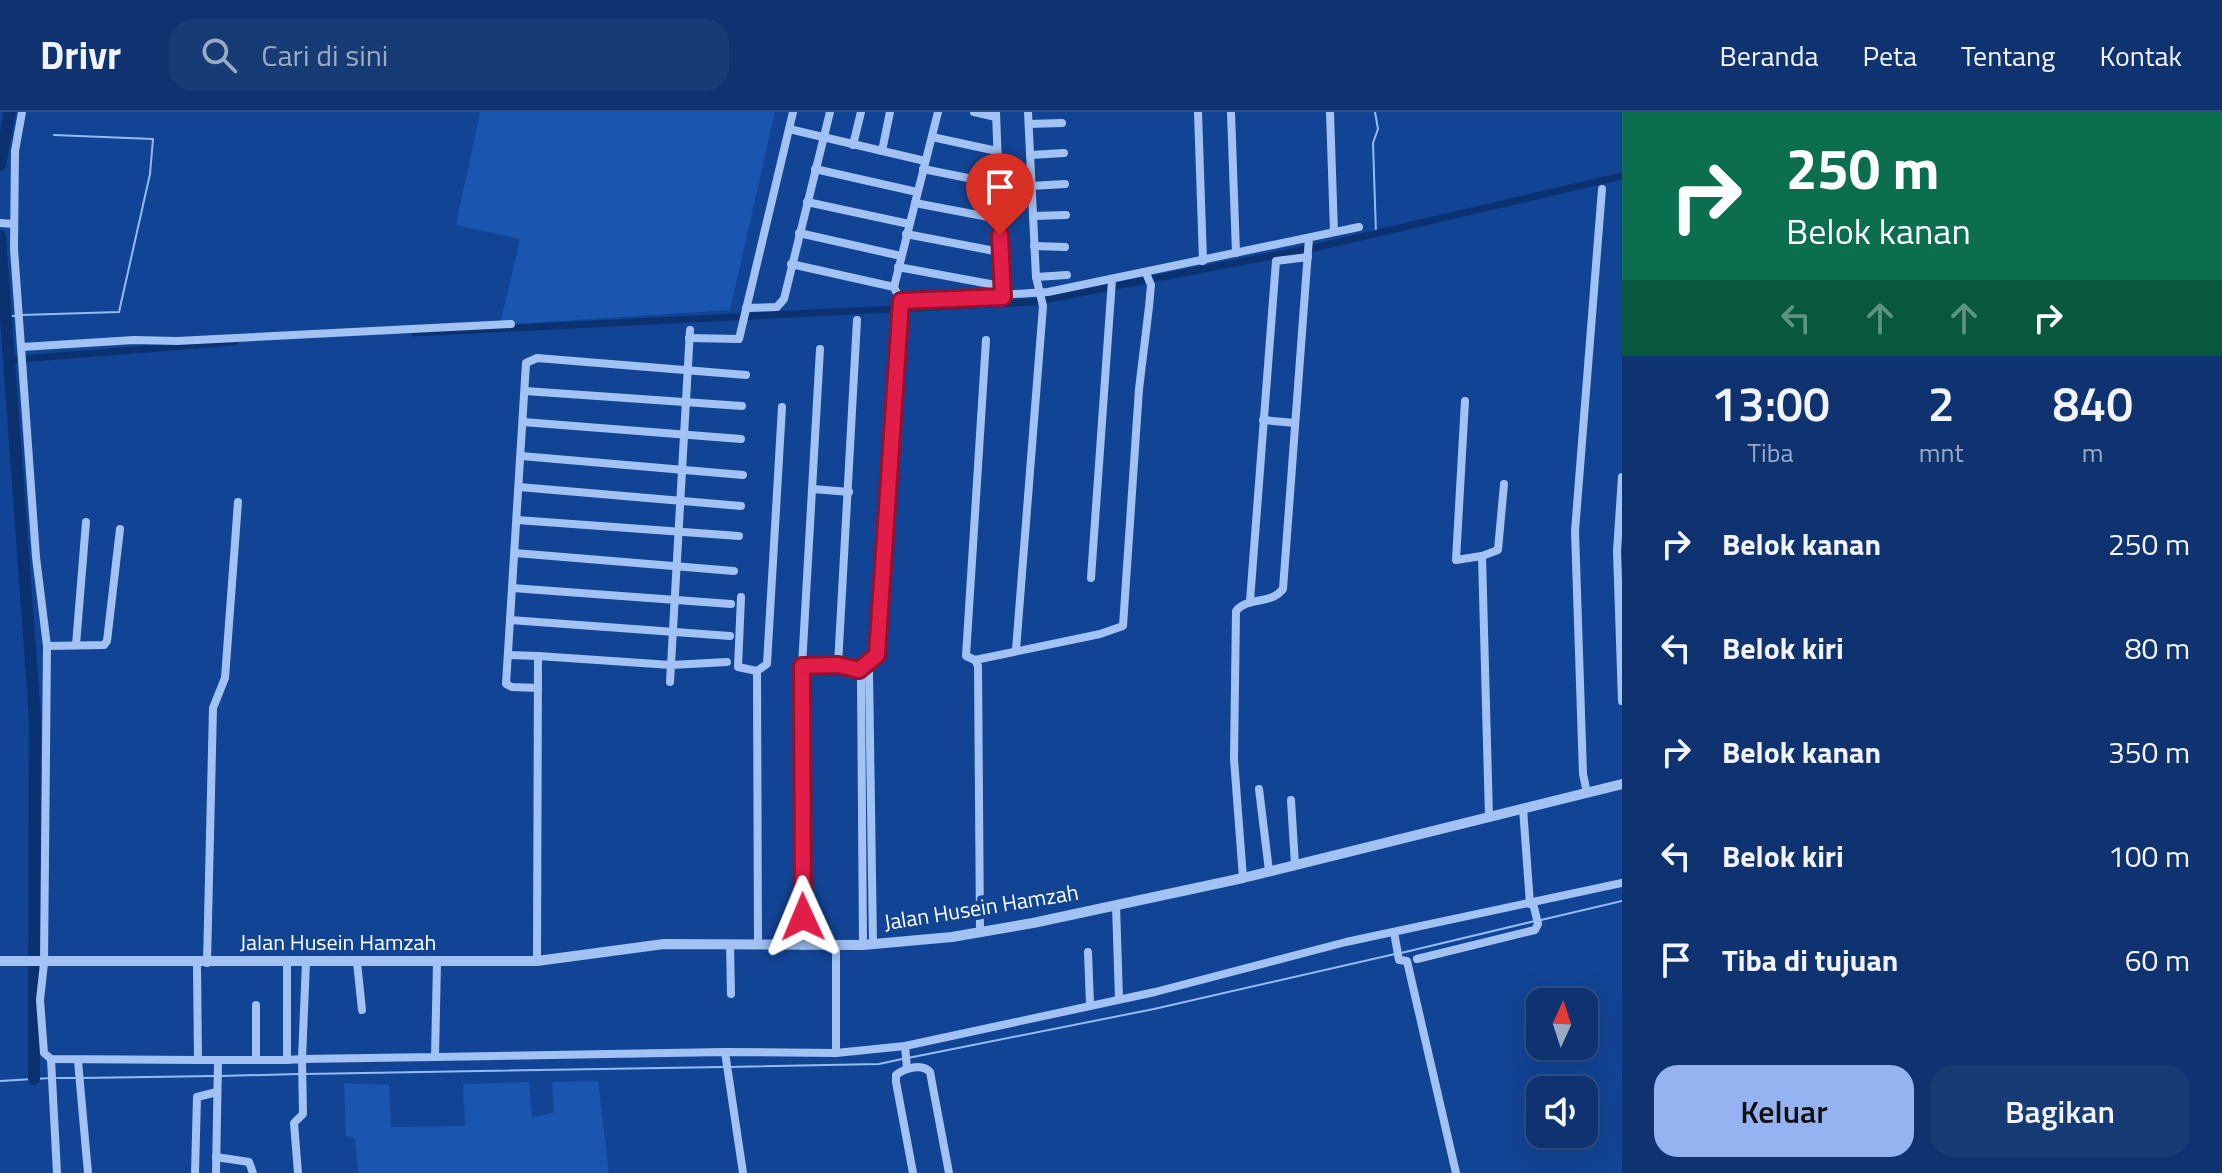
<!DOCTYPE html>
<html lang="id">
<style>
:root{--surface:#0e3370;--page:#173b75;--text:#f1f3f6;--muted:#9baac3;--line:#2e4e83;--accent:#95b2f1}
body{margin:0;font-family:"Titillium Web",sans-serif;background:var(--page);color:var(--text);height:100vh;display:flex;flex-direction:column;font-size:30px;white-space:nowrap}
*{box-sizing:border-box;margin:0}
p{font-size:26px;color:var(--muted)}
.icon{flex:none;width:44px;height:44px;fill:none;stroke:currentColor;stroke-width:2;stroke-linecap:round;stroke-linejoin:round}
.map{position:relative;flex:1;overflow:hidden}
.sheet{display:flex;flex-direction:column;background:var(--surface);width:600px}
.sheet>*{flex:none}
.hud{background:#0b6e4f;color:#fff;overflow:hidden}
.needle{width:52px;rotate:3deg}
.fabs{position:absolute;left:1526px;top:876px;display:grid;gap:16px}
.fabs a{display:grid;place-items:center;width:72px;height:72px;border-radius:16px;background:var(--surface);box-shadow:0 8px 32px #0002,0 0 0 2px var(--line);font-size:40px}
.pin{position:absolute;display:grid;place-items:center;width:68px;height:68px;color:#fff;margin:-82px -34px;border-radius:50% 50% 50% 0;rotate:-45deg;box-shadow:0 0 8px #0007}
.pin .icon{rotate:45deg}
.me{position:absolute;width:88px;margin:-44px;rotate:359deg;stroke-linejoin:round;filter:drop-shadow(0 0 6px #0008)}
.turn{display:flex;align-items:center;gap:28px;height:168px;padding:0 32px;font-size:36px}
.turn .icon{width:104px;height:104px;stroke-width:2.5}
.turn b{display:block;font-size:56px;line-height:68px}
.lanes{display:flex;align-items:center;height:76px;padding:0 32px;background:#0003;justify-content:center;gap:40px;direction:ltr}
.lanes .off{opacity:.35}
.eta{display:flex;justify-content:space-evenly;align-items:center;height:136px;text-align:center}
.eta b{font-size:48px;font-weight:600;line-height:56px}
.primary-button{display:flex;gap:16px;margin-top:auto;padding:16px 32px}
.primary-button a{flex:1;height:92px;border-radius:24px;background:var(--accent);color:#111;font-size:32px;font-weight:600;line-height:92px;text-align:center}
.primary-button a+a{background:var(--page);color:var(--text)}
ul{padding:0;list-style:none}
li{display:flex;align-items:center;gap:24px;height:104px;padding:0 32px}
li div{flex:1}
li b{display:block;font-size:30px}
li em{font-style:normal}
header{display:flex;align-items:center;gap:48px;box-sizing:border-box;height:112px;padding:0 40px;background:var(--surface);border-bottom:2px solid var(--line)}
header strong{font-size:38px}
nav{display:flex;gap:44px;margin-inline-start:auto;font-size:28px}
.search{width:560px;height:72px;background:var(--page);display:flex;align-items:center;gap:20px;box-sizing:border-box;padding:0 28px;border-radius:24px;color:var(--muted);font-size:30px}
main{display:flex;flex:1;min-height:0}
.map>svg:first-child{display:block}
.green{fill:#1a55af}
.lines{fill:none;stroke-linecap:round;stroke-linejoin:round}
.stream{stroke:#93bbf6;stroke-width:2}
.canal{stroke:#0b3171;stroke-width:7}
.river{stroke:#0b3171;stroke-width:12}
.minor{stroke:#a1c2f3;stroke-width:8}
.tertiary{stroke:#a1c2f3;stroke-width:10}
.route-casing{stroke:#92132f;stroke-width:20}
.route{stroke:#e11d48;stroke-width:14}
.labels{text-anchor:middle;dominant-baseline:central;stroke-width:8;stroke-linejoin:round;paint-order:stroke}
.street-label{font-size:22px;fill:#fff;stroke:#124495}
</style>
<header>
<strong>Drivr</strong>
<div class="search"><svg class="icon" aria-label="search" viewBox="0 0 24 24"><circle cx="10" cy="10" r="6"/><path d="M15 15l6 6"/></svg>Cari di sini</div>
<nav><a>Beranda</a><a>Peta</a><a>Tentang</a><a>Kontak</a></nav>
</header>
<main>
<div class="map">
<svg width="1622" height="1061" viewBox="0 0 1622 1061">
<rect width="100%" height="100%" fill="#124495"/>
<g class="green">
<polygon points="480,0 775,0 730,198 500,213 520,127 456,113"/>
<polygon points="598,969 609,1061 358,1061 355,1026 346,1024 344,971 389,973 391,1015 465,1014 463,972 529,970 532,1005 554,1001 552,970"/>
</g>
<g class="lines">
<g class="stream">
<polyline points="1375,0 1378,17 1373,31 1376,121"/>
<polyline points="21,203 119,200 150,62 153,27 54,23"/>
<polyline points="6,204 15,204"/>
<polyline points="1541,808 1622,789"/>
<polyline points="1401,841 1535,809"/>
<polyline points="908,946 1154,897 1395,842"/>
<polyline points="729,955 879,952 902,947"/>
<polyline points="305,962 723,955"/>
<polyline points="221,964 299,962"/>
<polyline points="57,966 75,966"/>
<polyline points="81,966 215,964"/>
<polyline points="0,969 51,966"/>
</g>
<g class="canal">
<polyline points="415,221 1033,190 1318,135 1622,64"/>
<polyline points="9,248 234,230"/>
</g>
<g class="river">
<polyline points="0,53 10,0"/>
<polyline points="0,124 35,606 34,967"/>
</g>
<g class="minor">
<polyline points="22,0 15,39 14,137 36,445 47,534 44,851 40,888 44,941 51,947 198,948"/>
<polyline points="974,0 996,5"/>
<polyline points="996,0 1003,185"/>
<polyline points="1198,0 1203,149"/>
<polyline points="1231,0 1236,141"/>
<polyline points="1330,0 1334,120"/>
<polyline points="1029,12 1062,11"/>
<polyline points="789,17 925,49"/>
<polyline points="932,25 997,39"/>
<polyline points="853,33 861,0"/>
<polyline points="882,39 890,0"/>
<polyline points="1030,43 1064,41"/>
<polyline points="815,57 917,80"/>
<polyline points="923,57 998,72"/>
<polyline points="1031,74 1065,72"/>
<polyline points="807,90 909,112"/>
<polyline points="915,91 999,107"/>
<polyline points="1033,104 1066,103"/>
<polyline points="0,111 14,112"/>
<polyline points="799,121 901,144"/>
<polyline points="906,122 1000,140"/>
<polyline points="1034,134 1065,135"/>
<polyline points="791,152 894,175 901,190 895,236 878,540 875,547 859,558"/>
<polyline points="898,155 1001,174"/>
<polyline points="1036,165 1067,163"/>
<polyline points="894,175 938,0"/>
<polyline points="901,189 1048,180 1359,115"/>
<polyline points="746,196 777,195 784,187 830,0"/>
<polyline points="689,226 739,227 793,0"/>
<polyline points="22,235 134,228 177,229 511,212"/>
<polyline points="820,237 802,554 838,553 859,558 861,566 863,833"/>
<polyline points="525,279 742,294"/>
<polyline points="1465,289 1456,448 1482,444 1498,438 1504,372"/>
<polyline points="1263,308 1295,311"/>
<polyline points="523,310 741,327"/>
<polyline points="521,344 743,363"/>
<polyline points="1622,365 1617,439 1622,589"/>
<polyline points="519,375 741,394"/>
<polyline points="813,377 849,380"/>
<polyline points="517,408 739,424"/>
<polyline points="515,441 734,459"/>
<polyline points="1482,444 1489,705"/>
<polyline points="1091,466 1112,168"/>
<polyline points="512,476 731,492"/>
<polyline points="741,485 738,555 757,559 767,552 782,295"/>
<polyline points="1250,489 1276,149 1308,145"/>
<polyline points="510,508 730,524"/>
<polyline points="76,533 86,410"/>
<polyline points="47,534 104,533 107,529 120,417"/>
<polyline points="1016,538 1043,194 1036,165 1028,0"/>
<polyline points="508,543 538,544 537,849"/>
<polyline points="538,544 671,553 690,218"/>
<polyline points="975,548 1100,522 1123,514 1139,277 1149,195 1151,173 1146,161"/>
<polyline points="838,553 857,208"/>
<polyline points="802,554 803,834"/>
<polyline points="869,558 873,832"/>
<polyline points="757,559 758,832"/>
<polyline points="670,570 671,553 727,550"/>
<polyline points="538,576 512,575 506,572 526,251 537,246 746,263"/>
<polyline points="1259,677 1269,759"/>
<polyline points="1587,681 1583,662 1575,419 1602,77"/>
<polyline points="1291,688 1295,753"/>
<polyline points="1523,696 1530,792"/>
<path d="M1243,766L1234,647L1236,499C1249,484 1271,493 1283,477L1309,126"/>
<polyline points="1116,793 1119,887"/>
<polyline points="980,820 978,554 975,548 966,544 986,228"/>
<polyline points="1394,820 1399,848 1407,849 1456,1061"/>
<polyline points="730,832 731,882"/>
<polyline points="1088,840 1090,892"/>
<polyline points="1417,847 1535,818 1538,812 1533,791"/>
<polyline points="306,850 302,947 435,945 437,850"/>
<polyline points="357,850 362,898"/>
<polyline points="197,851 198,948 287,948 287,850"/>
<polyline points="207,851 213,596 225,566 238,390"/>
<polyline points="905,934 907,956"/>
<polyline points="725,940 743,1061"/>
<polyline points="836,941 836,833"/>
<polyline points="435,945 725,940 836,941 905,934 1155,880 1346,830 1622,771"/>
<polyline points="51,947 57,1061"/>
<polyline points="256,948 256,893"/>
<polyline points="287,948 302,947 303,1002 294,1011 298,1061"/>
<polyline points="78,949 88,1061"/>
<polyline points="216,1045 249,1050 253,1061"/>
<polyline points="195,1061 197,985 217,980"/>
<polyline points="216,1061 218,949"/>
<path d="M913,1061L896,970V963C905,956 922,951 930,960L949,1061"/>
</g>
<polyline class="tertiary" points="0,849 537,849 664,832 863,833 952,825 1033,811 1243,766 1622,672"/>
</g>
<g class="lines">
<g class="route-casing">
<polyline id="route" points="803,805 802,554 838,553 859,558 877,543 901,189 1003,185 1000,123"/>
</g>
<use href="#route" class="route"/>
</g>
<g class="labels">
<g class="street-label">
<text transform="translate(981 795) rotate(-9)">Jalan Husein Hamzah</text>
<text x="338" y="830">Jalan Husein Hamzah</text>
</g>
</g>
</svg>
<div class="fabs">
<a><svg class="needle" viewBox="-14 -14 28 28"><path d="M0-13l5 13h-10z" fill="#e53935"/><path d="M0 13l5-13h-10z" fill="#9baac3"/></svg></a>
<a><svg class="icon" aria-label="sound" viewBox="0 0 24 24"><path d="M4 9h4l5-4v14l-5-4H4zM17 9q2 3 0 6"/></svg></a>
</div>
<div class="pin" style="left:1000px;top:123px;background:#d93025"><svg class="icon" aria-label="arrive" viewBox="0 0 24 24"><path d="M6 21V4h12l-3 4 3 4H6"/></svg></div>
<svg class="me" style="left:803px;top:805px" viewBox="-20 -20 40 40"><path d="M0-17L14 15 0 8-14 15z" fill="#e11d48" stroke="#fff" stroke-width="4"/></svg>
</div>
<section class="sheet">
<div class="hud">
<div class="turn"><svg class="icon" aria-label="right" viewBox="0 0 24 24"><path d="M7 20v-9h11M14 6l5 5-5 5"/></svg><div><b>250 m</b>Belok kanan</div></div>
<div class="lanes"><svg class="icon off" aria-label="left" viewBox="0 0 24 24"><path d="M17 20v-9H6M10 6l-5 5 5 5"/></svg><svg class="icon off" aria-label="ahead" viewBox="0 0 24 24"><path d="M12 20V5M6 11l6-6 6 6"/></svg><svg class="icon off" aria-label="ahead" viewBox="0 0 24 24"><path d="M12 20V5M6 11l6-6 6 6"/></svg><svg class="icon" aria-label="right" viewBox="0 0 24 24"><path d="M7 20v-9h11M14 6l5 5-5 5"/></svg></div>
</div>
<div class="eta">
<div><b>13:00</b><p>Tiba</p></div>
<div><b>2</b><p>mnt</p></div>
<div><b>840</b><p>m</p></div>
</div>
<ul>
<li><svg class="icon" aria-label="right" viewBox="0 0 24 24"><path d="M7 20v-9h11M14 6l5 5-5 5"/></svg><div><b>Belok kanan</b></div><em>250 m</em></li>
<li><svg class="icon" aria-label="left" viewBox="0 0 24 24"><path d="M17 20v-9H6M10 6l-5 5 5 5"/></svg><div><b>Belok kiri</b></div><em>80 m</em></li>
<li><svg class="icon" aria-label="right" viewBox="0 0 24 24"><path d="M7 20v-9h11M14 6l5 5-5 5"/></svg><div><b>Belok kanan</b></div><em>350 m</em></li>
<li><svg class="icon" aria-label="left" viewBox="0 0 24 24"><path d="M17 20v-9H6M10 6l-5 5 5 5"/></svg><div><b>Belok kiri</b></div><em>100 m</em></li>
<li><svg class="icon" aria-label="arrive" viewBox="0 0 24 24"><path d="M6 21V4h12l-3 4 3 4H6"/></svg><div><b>Tiba di tujuan</b></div><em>60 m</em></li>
</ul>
<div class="primary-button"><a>Keluar</a><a>Bagikan</a></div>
</section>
</main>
